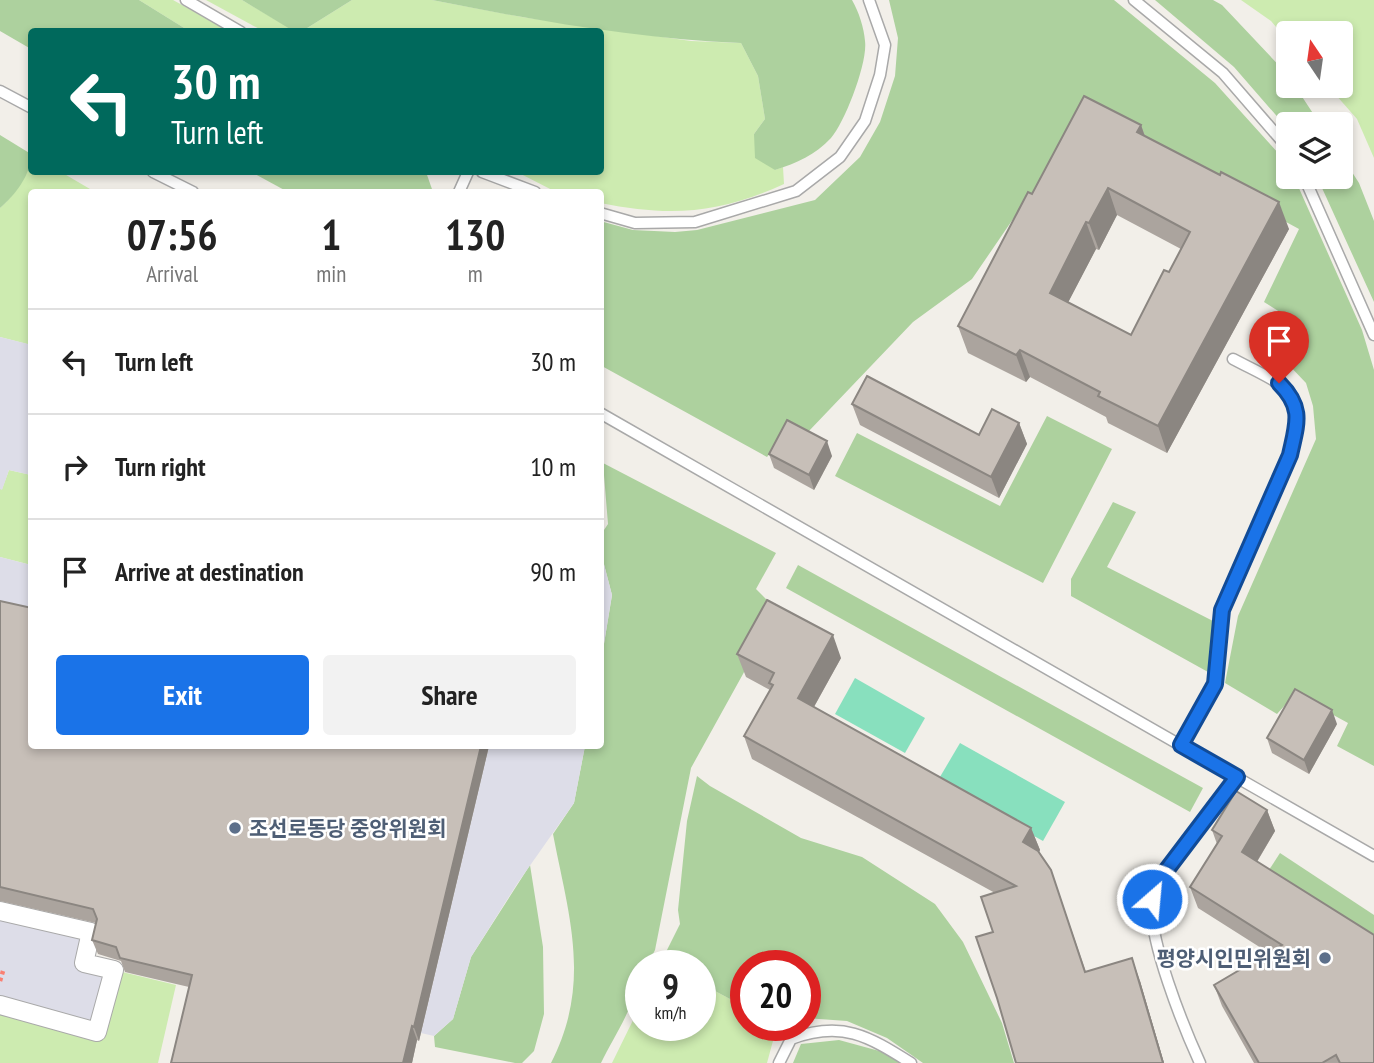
<!DOCTYPE html>
<meta charset="utf-8">
<style>
:root{--surface:#fff;--page:#f2f2f2;--text:#222;--muted:#767676;--line:#e0e0e0;--accent:#1a73e8}
body{margin:0;font-family:"PT Sans Narrow","Noto Sans KR",sans-serif;background:var(--page);color:var(--text);height:100vh;display:flex;flex-direction:column;font-size:26px;white-space:nowrap}
*{box-sizing:border-box;margin:0}
p{font-size:23px;color:var(--muted)}
.icon{flex:none;width:38px;height:38px;fill:none;stroke:currentColor;stroke-width:2;stroke-linecap:round;stroke-linejoin:round}
.map{position:relative;flex:1;overflow:hidden}
.side{position:absolute;left:28px;top:189px;width:576px;height:560px;display:flex;flex-direction:column;background:var(--surface);border-radius:7px;box-shadow:0 4px 10px #0003}
.side>*{flex:none}
.guide{position:absolute;left:28px;top:28px;width:576px;height:147px;border-radius:7px;box-shadow:0 4px 10px #0003;background:#00695c;color:#fff;overflow:hidden}
.needle{width:46px;rotate:347deg}
.tools{position:absolute;left:1276px;top:21px;display:grid;gap:14px}
.tools a{display:grid;place-items:center;width:77px;height:77px;border-radius:7px;background:var(--surface);box-shadow:0 4px 10px #0003;font-size:35px}
.speed{position:absolute;left:625px;top:950px;display:flex;gap:14px;font-size:35px;font-weight:700;text-align:center}
.speed>*{display:grid;place-content:center;width:91px;height:91px;border-radius:50%;background:var(--surface);box-shadow:0 4px 10px #0003;line-height:1}
.speed small{font-size:18px;font-weight:400}
.speed .limit{border:10px solid #d22;background:#fff;color:#111}
.pin{position:absolute;display:grid;place-items:center;width:60px;height:60px;color:#fff;margin:-72px -30px;border-radius:50% 50% 50% 0;rotate:-45deg;box-shadow:0 0 7px #0007}
.pin .icon{rotate:45deg}
.me{position:absolute;width:77px;margin:-38px;rotate:27deg;stroke-linejoin:round;filter:drop-shadow(0 0 5px #0008)}
.turn{display:flex;align-items:center;gap:24px;height:147px;padding:0 28px;font-size:32px}
.turn .icon{width:91px;height:91px;stroke-width:2.5}
.turn b{display:block;font-size:49px;line-height:60px}
.eta{display:flex;justify-content:space-evenly;align-items:center;height:119px;text-align:center}
.eta b{font-size:42px;font-weight:700;line-height:49px}
.primary-button{display:flex;gap:14px;margin-top:auto;padding:14px 28px}
.primary-button a{flex:1;height:80px;border-radius:7px;background:var(--accent);color:#fff;font-size:28px;font-weight:700;line-height:80px;text-align:center}
.primary-button a+a{background:var(--page);color:var(--text)}
ul{padding:0;list-style:none}
li{display:flex;align-items:center;gap:21px;height:105px;padding:0 28px;border-top:2px solid var(--line)}
li div{flex:1}
li b{display:block;font-size:26px}
li em{font-style:normal}
.map>svg:first-child{display:block}
.grass{fill:#cdebb0}
.forest{fill:#add19e}
.pitch{fill:#88e0be}
.plaza{fill:#dddde8}
.lines{fill:none;stroke-linecap:round;stroke-linejoin:round}
.service-casing{stroke:#a9a9a9;stroke-width:13}
.pedestrian-casing{stroke:#a9a9a9;stroke-width:20}
.path{stroke:#fa8072;stroke-width:4.5;stroke-dasharray:3.5 3.5;stroke-linecap:butt}
.service{stroke:#fff;stroke-width:10}
.pedestrian{stroke:#fff;stroke-width:18}
.wall{fill:#aba49e;fill-rule:evenodd}
.shaded-wall{fill:#8b8681}
.building{fill:#c7bfb8;stroke:#8b8681;stroke-width:2;fill-rule:evenodd}
.route-casing{stroke:#114b97;stroke-width:18}
.route{stroke:#1a73e8;stroke-width:12}
.service-dot{fill:#5c6f8a;stroke:#fff;stroke-width:2.5}
.labels{text-anchor:middle;dominant-baseline:central;stroke-width:5;stroke-linejoin:round;paint-order:stroke}
.service-label{font-size:21px;font-weight:bold;fill:#4e5e75;stroke:#fff;text-anchor:start}
</style>
<div class="map">
<svg width="1374" height="1063" viewBox="0 0 1374 1063">
<rect width="100%" height="100%" fill="#f2efe9"/>
<g class="grass">
<polygon points="139,0 173,0 229,31 189,31"/>
<polygon points="206,0 242,0 295,31 263,31"/>
<path d="M352,0H432L522,17L691,41L741,43L758,76L765,119L754,134L775,170L783,167L784,184C718,214 671,217 600,203V192H556L517,172H600V32H297L304,30Z"/>
<polygon points="1241,0 1374,0 1374,158 1357,119 1328,86 1340,86 1340,33 1288,33 1288,41 1271,21"/>
<path d="M31,159L32,172H61L90,189L89,192H32L31,345L0,337V208C16,194 24,179 31,159Z"/>
<polygon points="9,470 31,475 31,565 0,557 0,489 2,489"/>
<polygon points="114,970 176,985 158,1063 0,1063 0,1005"/>
<polygon points="700,983 745,1007 746,1026 777,1026 767,1063 612,1063 640,1006 640,1026 700,1026"/>
</g>
<g class="forest">
<polygon points="0,0 139,0 189,31 32,32 31,49 0,31"/>
<polygon points="242,0 352,0 304,30 295,32"/>
<path d="M432,0H852C859,12 864,28 865,41C868,62 845,122 831,138C815,155 797,163 775,170L755,158L754,134L765,119L758,76L741,43C637,39 533,20 432,0Z"/>
<polygon points="889,0 1114,0 1215,83 1288,164 1288,177 1294,177 1362,330 1374,370 1374,766 1337,746 1348,723 1295,694 1277,714 1225,683 1238,616 1316,439 1313,406 1306,383 1285,361 1269,351 1286,316 1264,302 1299,229 1091,116 1022,206 972,279 913,322 808,432 791,428 767,457 600,365 600,221 633,230 675,232 697,230 815,200 860,157 880,122 895,76 898,38"/>
<polygon points="1155,0 1213,0 1222,5 1287,74 1288,86 1295,86 1320,124 1288,124 1288,129 1234,67"/>
<path d="M0,135L31,154C31,175 15,195 0,208Z"/>
<polygon points="1341,155 1359,183 1374,221 1374,302 1317,177 1340,177"/>
<polygon points="251,172 426,172 433,192 288,192"/>
<polygon points="1047,416 1112,449 1043,583 835,476 857,433 1000,506"/>
<path d="M603,463L776,553L756,589L776,609L743,674L691,768L655,950L647,966H640C640,999 615,1034 601,1063H551C592,983 569,917 553,834L574,803L585,746H600V668L612,595L600,549V536L608,524Z"/>
<polygon points="1113,502 1136,512 1107,567 1213,621 1208,672 1071,596 1071,579"/>
<polygon points="798,565 1203,788 1190,812 786,588"/>
<polygon points="697,776 710,786 801,838 862,857 935,904 963,942 1002,1023 1014,1063 923,1063 887,1038 847,1021 805,1018 805,966 746,966 745,1007 700,983 700,966 677,966 664,956 680,924 678,910 687,821"/>
<polygon points="1280,853 1374,915 1374,945 1267,873"/>
<polygon points="530,865 543,947 544,1014 534,1051 522,1063 515,1063 435,1047 434,1036 453,1019 471,957"/>
<polygon points="839,1040 883,1052 900,1063 793,1063 801,1044"/>
</g>
<g class="pitch">
<polygon points="855,678 925,718 905,753 835,714"/>
<polygon points="960,743 1065,802 1043,841 937,782"/>
</g>
<g class="plaza">
<polygon points="0,337 32,345 31,475 9,470 2,490 0,489"/>
<polygon points="600,549 612,595 600,668"/>
<polygon points="0,557 31,565 31,621 0,614"/>
<polygon points="489,746 585,746 574,803 517,884 471,957 453,1019 434,1036 421,1033"/>
<polygon points="0,911 91,932 84,963 114,970 97,1032 0,1005"/>
</g>
<g class="lines">
<g class="service-casing">
<g id="service">
<polyline points="186,0 241,32"/>
<polyline points="1134,0 1223,73 1288,148"/>
<polyline points="0,91 32,108"/>
<polyline points="153,172 193,192"/>
<polyline points="482,172 535,192"/>
<polyline points="1304,177 1374,335"/>
<polyline points="459,192 468,172"/>
<polyline points="600,213 635,223 695,222 796,191 840,157 865,121 880,75 885,45 869,0"/>
<polyline points="600,413 1374,856"/>
<path d="M1181,745L1215,684L1221,610L1290,455C1305,387 1288,388 1233,359"/>
<path d="M779,1063L791,1039C842,1020 868,1036 911,1063"/>
<path d="M1200,1063C1184,1028 1147,937 1152,900C1155,875 1219,801 1237,777"/>
</g>
</g>
<g class="pedestrian-casing">
<polyline id="pedestrian" points="0,911 91,932 84,963 114,970 97,1032 0,1005"/>
</g>
<polyline class="path" points="0,981 3,971"/>
<use href="#service" class="service"/>
<use href="#pedestrian" class="pedestrian"/>
</g>
<g class="wall">
<path d="M1141,125L1145,136L1289,229L1167,453L1108,423L1106,417L1030,377L1026,382L968,353L958,326L1032,194ZM1117,215L1181,249L1169,272L1131,335L1068,302L1096,249L1099,250Z"/>
<polygon points="852,404 979,435 1019,423 1027,444 999,498 860,425"/>
<polygon points="769,454 832,456 814,490 774,468"/>
<polygon points="0,601 32,746 489,746 419,1041 417,1040 412,1063 171,1063 189,987 125,972 121,961 98,954 92,940 96,923 0,901"/>
<polygon points="737,654 841,658 814,707 1031,828 1040,850 1039,852 1051,870 1086,972 1140,981 1164,1063 993,932 995,893 752,759 744,736 770,690 746,677"/>
<polygon points="1337,724 1309,774 1272,753 1267,738"/>
<polygon points="1267,810 1275,831 1257,862 1374,1063 1254,1063 1222,1006 1214,985 1269,953 1198,908 1190,887 1217,844 1212,830"/>
</g>
<g class="shaded-wall">
<polygon points="1141,125 1150,152 1137,132"/>
<polygon points="1108,188 1117,215 1099,250 1089,223"/>
<polygon points="1279,202 1289,229 1167,453 1158,426"/>
<polygon points="1086,222 1096,249 1059,320 1050,293"/>
<polygon points="1020,350 1030,377 1026,382 1016,355"/>
<polygon points="1019,423 1027,444 999,498 991,477"/>
<polygon points="827,441 832,456 814,490 809,475"/>
<polygon points="833,635 841,658 806,721 798,698"/>
<polygon points="1332,710 1337,724 1309,774 1304,760"/>
<polygon points="481,746 489,746 419,1041 414,1027"/>
<polygon points="1267,810 1275,831 1250,873 1242,852"/>
<polygon points="1031,828 1040,850 1032,865 1023,842"/>
<polygon points="1132,958 1140,981 1164,1063 1163,1063"/>
<polygon points="412,1026 417,1040 412,1063 403,1063"/>
</g>
<g class="building">
<path d="M1084,96L1141,125L1137,132L1220,175L1221,172L1279,202L1158,426L1098,396L1100,392L1020,350L1016,355L958,326L1028,192L1032,194ZM1108,188L1190,232L1169,272L1164,270L1131,335L1050,293L1086,222L1089,223Z"/>
<polygon points="867,376 979,435 992,409 1019,423 991,477 852,404"/>
<polygon points="787,420 827,441 809,475 769,454"/>
<polygon points="767,600 833,635 798,698 1031,828 1023,842 1038,851 1051,870 1085,972 1132,958 1163,1063 1016,1063 997,998 976,937 993,932 981,897 1016,886 744,736 773,685 769,683 774,673 737,654"/>
<polygon points="0,601 32,608 32,746 481,746 414,1027 412,1026 403,1063 171,1063 192,975 120,958 116,947 92,940 97,919 93,909 0,887"/>
<polygon points="1295,689 1332,710 1304,760 1267,738"/>
<polygon points="1236,791 1267,810 1242,852 1374,935 1374,1063 1340,1063 1336,1055 1322,1063 1259,1063 1214,985 1282,945 1190,887 1222,836 1212,830"/>
</g>
<g class="lines">
<g class="route-casing">
<path id="route" d="M1152,899L1162,876L1237,777L1181,745L1215,684L1222,610L1290,455C1297,423 1304,408 1279,383"/>
</g>
<use href="#route" class="route"/>
</g>
<g class="service-dot">
<circle cx="235" cy="828" r="7"/>
<circle cx="1325" cy="958" r="7"/>
</g>
<g class="labels">
<g class="service-label">
<text x="249" y="828">조선로동당 중앙위원회</text>
<text x="1311" y="958" text-anchor="end">평양시인민위원회</text>
</g>
</g>
</svg>
<div class="tools">
<a><svg class="needle" viewBox="-14 -14 28 28"><path d="M0-13l5 13h-10z" fill="#e53935"/><path d="M0 13l5-13h-10z" fill="#767676"/></svg></a>
<a><svg class="icon" aria-label="layers" viewBox="0 0 24 24"><path d="M12 4l9 5-9 5-9-5zM3 14l9 5 9-5"/></svg></a>
</div>
<div class="speed"><div>9<small>km/h</small></div><div class="limit">20</div></div>
<div class="pin" style="left:1279px;top:383px;background:#d93025"><svg class="icon" aria-label="arrive" viewBox="0 0 24 24"><path d="M6 21V4h12l-3 4 3 4H6"/></svg></div>
<svg class="me" style="left:1152px;top:899px" viewBox="-20 -20 40 40"><circle r="17" fill="#1a73e8" stroke="#fff" stroke-width="3"/><path d="M0-11L8 9 0 5-8 9z" fill="#fff"/></svg>
<div class="guide">
<div class="turn"><svg class="icon" aria-label="left" viewBox="0 0 24 24"><path d="M17 20v-9H6M10 6l-5 5 5 5"/></svg><div><b>30 m</b>Turn left</div></div>
</div>
<section class="side">
<div class="eta">
<div><b>07:56</b><p>Arrival</p></div>
<div><b>1</b><p>min</p></div>
<div><b>130</b><p>m</p></div>
</div>
<ul>
<li><svg class="icon" aria-label="left" viewBox="0 0 24 24"><path d="M17 20v-9H6M10 6l-5 5 5 5"/></svg><div><b>Turn left</b></div><em>30 m</em></li>
<li><svg class="icon" aria-label="right" viewBox="0 0 24 24"><path d="M7 20v-9h11M14 6l5 5-5 5"/></svg><div><b>Turn right</b></div><em>10 m</em></li>
<li><svg class="icon" aria-label="arrive" viewBox="0 0 24 24"><path d="M6 21V4h12l-3 4 3 4H6"/></svg><div><b>Arrive at destination</b></div><em>90 m</em></li>
</ul>
<div class="primary-button"><a>Exit</a><a>Share</a></div>
</section>
</div>
